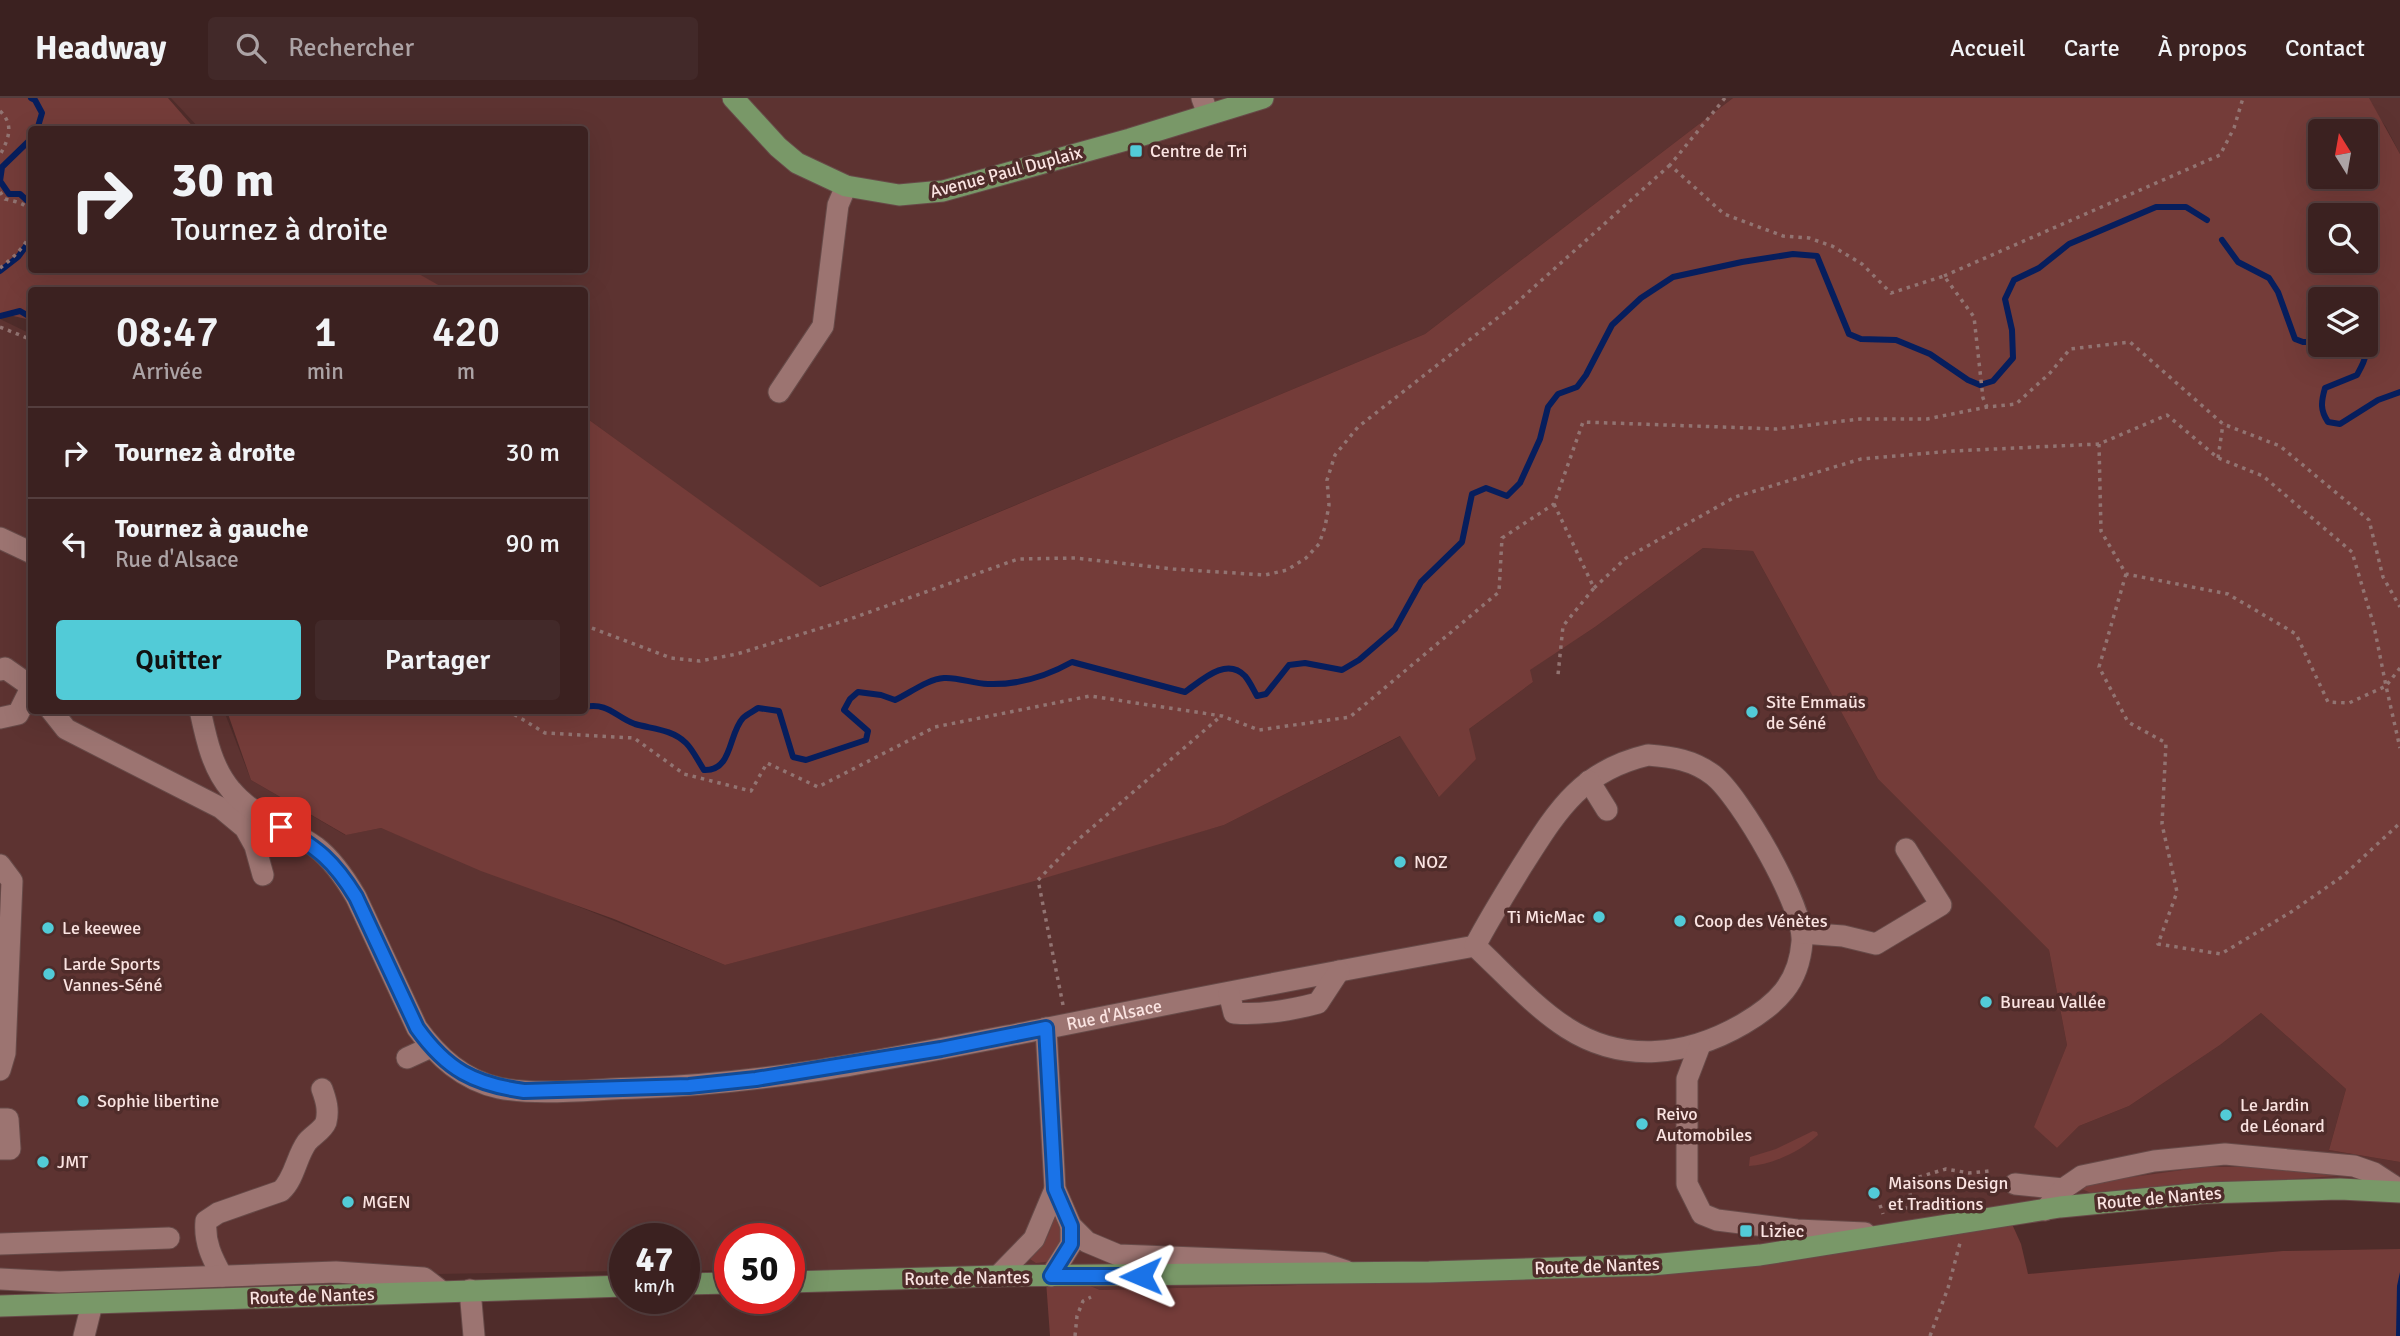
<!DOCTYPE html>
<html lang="fr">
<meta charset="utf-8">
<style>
:root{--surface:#3b2120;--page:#422929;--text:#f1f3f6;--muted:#aca3a5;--line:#543e3e;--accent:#52cbd7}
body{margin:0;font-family:Signika,sans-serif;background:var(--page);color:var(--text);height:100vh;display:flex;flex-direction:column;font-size:26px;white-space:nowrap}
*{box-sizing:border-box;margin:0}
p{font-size:23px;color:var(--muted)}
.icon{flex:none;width:38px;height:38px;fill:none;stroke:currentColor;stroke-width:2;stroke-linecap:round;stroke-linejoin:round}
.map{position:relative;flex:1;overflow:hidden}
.details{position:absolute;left:28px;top:189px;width:560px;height:427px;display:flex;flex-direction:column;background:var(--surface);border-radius:7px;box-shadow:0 7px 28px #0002,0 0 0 2px var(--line)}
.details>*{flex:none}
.guide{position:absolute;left:28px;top:28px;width:560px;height:147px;border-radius:7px;box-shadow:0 7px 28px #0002,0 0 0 2px var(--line);background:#3b2120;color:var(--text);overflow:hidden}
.needle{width:46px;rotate:349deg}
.buttons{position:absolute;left:2308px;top:21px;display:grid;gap:14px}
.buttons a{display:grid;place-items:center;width:70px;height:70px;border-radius:7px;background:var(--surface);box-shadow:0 7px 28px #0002,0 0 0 2px var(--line);font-size:35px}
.speed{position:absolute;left:609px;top:1125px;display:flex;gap:14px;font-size:35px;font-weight:700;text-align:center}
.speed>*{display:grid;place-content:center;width:91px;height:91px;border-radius:50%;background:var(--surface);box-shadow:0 7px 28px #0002,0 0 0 2px var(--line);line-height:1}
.speed small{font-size:18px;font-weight:400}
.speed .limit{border:10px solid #d22;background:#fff;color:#111}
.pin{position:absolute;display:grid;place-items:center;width:60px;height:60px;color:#fff;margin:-30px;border-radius:14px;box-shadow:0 4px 10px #0006}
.me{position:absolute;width:77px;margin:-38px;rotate:269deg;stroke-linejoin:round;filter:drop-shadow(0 0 5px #0008)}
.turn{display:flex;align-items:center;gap:24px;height:147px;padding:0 28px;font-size:32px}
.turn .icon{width:91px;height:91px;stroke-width:2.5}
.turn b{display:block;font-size:49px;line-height:60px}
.eta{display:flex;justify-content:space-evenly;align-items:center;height:119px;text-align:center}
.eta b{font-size:42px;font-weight:600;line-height:49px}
.button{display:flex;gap:14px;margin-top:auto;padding:14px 28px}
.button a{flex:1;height:80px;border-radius:7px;background:var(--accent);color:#111;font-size:28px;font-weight:600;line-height:80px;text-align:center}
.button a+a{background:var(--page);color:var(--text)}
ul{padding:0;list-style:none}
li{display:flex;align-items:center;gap:21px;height:91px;padding:0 28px;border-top:2px solid var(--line)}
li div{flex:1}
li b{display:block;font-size:26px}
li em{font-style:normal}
header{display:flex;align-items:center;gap:42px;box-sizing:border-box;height:98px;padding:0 35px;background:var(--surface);border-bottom:2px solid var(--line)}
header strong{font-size:33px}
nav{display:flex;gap:38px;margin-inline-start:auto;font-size:24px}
.search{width:490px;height:63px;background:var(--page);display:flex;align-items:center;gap:18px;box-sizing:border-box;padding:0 24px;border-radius:7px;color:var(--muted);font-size:26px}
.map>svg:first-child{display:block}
.built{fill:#5d3331}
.green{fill:#743c39;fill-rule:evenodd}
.water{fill:#061e5d}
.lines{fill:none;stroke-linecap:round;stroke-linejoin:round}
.stream{stroke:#061e5d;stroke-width:6}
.minor-casing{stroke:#674a48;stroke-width:23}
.major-casing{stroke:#674a48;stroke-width:23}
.path{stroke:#927472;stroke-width:3.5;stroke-dasharray:3.5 5;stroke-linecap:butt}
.minor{stroke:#9c7471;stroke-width:21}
.major{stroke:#799868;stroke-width:21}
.route-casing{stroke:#114b97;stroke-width:18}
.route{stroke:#1a73e8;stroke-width:12}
.poi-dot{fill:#52cbd7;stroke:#4f2c2a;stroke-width:2.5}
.labels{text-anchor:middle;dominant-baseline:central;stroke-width:7;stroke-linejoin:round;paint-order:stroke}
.poi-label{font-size:18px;fill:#fae3e1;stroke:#4f2c2a;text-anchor:start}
.street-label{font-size:18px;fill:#fae3e1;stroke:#4f2c2a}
</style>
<header>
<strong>Headway</strong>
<div class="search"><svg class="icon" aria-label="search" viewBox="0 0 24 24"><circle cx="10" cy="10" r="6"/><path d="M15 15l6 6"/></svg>Rechercher</div>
<nav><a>Accueil</a><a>Carte</a><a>À propos</a><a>Contact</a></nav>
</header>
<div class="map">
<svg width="2400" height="1238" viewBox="0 0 2400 1238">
<rect width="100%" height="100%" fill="#4f2c2a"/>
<g class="built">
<polygon points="171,0 1733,0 1425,236 819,489 585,319 584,192 383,192 346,172 584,172 584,32 200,31"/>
<polygon points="2365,0 2400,0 2400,56 2386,29"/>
<polygon points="0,221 31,236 32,612 224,613 251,682 345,737 381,730 725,867 1224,727 1401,638 1438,698 1469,631 1533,584 1529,572 1595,529 1703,450 1753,453 1878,681 2049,852 2067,947 2035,1029 2057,1050 2079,1028 2129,1008 2220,947 2261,915 2346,991 2329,1052 2400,1064 2400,1081 2176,1105 2012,1126 1798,1162 1646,1178 1100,1192 1045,1169 789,1172 789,1141 730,1141 730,1172 684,1173 684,1141 625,1141 625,1173 437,1176 141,1191 0,1192"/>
</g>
<g class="green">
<polygon points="0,0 168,0 195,31 32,32 32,172 412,172 447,192 32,192 31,222 0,215"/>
<path d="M1733,0H2369L2400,56V1064L2329,1052L2346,991L2261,915L2220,947L2129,1008L2079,1028L2057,1050L2034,1029L2067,947L2049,852L1878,681L1753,453L1703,450L1595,529L1530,572L1533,584L1469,631L1476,661L1439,699L1400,638L1224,727L1038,782L725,867L614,821L481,773L381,730L346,737L251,682L227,613L584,612L585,319L820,489L1425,236ZM2366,33V79H2320V33ZM2366,117V163H2320V117ZM2366,201V247H2320V201Z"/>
<path d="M1813,1033L1817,1034L1818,1037C1801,1053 1772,1067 1749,1068L1750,1059L1776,1051Z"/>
<polygon points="2204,1069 2288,1069 2355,1075 2335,1078 2091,1095 2082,1091 2090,1085"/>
<path d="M1056,1108L1065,1145L1053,1163L1036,1165L1030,1161C1033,1154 1040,1149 1045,1142C1052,1133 1053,1119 1056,1108Z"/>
<polygon points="2012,1126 2021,1146 2028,1176 2283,1153 2400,1151 2400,1238 1050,1238 1045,1169 1100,1192 1646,1178 1798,1162"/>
</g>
<polygon class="water" points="2400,1174 2400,1238 2396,1238 2397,1188"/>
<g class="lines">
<g class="stream">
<polyline points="31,0 35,2 42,15 37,32"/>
<polyline points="32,40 2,69 0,83 9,96 20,96 32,107"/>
<polyline points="2222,142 2238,164 2269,180 2278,194 2295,241 2303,244 2320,244"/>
<polyline points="0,173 18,159 32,140"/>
<polyline points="0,218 20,213 32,220"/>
<path d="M2360,247C2371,255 2362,267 2357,277L2325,290C2321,304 2320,312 2328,324L2340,326L2378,302L2400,294"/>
<path d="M584,609C609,604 615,619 635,626C652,631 672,631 686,645C693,652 698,663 704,672C733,673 728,636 743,620C747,616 754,613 758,610L779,613L793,659L806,662L866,642L868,633L844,612L850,601L858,594L881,597L895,602C910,595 928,581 944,580C959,579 973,586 988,586C1017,587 1047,578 1072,564L1185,594C1201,583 1226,558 1245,578C1250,584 1253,591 1257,598L1266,596L1289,567L1305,565L1342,572L1359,562L1395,531L1421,484L1462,444L1472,396L1486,390L1507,398L1520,385L1540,341L1548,309L1558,296L1577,289L1586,277L1612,227L1641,200L1673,179L1742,164L1793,156L1817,158L1849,236L1861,241L1896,242L1930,256L1968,282L1980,287L1993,283L2013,260L2012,232L2005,201L2014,182L2039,170L2069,146L2156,109H2186L2207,122"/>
<polyline points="567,612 570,612"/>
</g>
<g class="minor-casing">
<g id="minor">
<polyline points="1202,0 1208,16"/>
<polyline points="779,294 823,228 838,107 846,88"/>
<polyline points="0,440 32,455"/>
<polyline points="0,572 5,570 32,589"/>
<polyline points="51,612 66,631 221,710 245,730 255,748 263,777"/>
<path id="s1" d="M200,612C206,640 212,670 231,692C253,719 288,729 316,749C333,762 345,780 356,799L417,930C438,959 463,982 499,990C539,998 594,991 636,990C773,986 909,957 1043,931C1187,902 1331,874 1475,848"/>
<polyline points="0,620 18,616 32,588"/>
<path d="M1648,657C1673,659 1693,662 1713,677C1740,698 1805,810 1802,844C1799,885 1777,906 1743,926C1688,958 1623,966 1567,930C1533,908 1504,875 1475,848C1489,821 1506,794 1522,768C1557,713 1580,673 1648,657Z"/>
<polyline points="1589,683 1607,712"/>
<polyline points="0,767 12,783 5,955 0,972"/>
<polyline points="1802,835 1843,838 1876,846 1941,807 1906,751"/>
<path d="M1229,895L1234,915C1261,917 1292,912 1318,905L1339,873"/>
<polyline points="1046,930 1055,1091 1071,1128 1087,1144 1118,1157 1322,1165 1346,1173"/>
<polyline points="1700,947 1687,981 1687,1086 1702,1116 1717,1122 1797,1132 1865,1135"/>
<polyline points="407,960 431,949"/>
<polyline points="0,1021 8,1021 10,1051 0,1051"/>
<polyline points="2015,1086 2063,1091"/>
<polyline points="2045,1112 2063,1091 2082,1078 2154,1063 2225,1056 2354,1068 2374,1075 2400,1092"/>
<polyline points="0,1146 169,1140"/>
<path d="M222,1178C212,1160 204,1144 206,1123L218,1115L281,1093C295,1080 296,1059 307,1044C313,1037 323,1032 326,1024C329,1012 326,1002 322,991"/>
<polyline points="998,1178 1034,1141 1055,1091"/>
<polyline points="1051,1178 1071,1146 1071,1128"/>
<polyline points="0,1181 59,1184 336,1174 424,1180 441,1193"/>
<polyline points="470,1192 474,1238"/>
<polyline points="84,1238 92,1206"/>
</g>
</g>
<g class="major-casing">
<g id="major">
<polyline points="733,0 778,49 797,65 846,88 899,97 943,93 1130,41 1263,0"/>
<polyline points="789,1184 998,1178 1429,1174 1651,1167 1760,1157 2060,1109 2205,1095 2340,1091 2400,1094"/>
<polyline points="684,1186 730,1185"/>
<polyline points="0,1208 625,1188"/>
</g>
</g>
<g class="path">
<polyline points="1725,0 1670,67 1724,116 1783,138 1809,140 1832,148 1862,166 1891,195 1944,178 1974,219 1983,300 1987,309"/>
<path d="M0,13C15,27 8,42 0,57"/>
<path d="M0,94L5,101C17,104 28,105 32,118"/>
<path d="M0,170C13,160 25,149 32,133"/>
<polyline points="1944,178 2220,57 2234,30 2243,0"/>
<polyline points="0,229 32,242"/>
<polyline points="2218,360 2223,326"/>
<polyline points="1554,406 1594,490 1563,528 1558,577"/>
<polyline points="2126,476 2099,569 2128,624 2166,645 2162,726 2177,794 2158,846 2221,856 2291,814 2343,778 2400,725"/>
<polyline points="1594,490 1626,460 1735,399 1861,361 1953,353 2099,346 2167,317 2218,360 2263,378 2352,454 2374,528 2386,588 2349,605 2328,604 2296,536 2228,496 2126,476 2101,433 2099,346"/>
<polyline points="584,527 671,560 700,563 737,556 850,521 1018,461 1075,460 1173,471 1265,477 1287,472 1306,460 1319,446 1325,429 1329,407 1327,382 1335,357 1358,329 1514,207 1670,67"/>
<polyline points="2400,570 2386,588 2400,650"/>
<polyline points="507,612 545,635 634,640 684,676 751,693 767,665 818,689 935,629 1090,598 1222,618 1259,632 1350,619 1499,494 1502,440 1554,406 1583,324 1777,331 1860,321 1927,321 1987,309 2016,306 2050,275 2070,251 2130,244 2223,326 2280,348 2369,422 2383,479 2400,509"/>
<polyline points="1063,907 1038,782 1072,747 1221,618"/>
<polyline points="1880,1107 1883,1116"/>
<polyline points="1897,1112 1912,1109 1909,1088 1912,1081 1946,1071 1969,1075 1989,1073"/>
<polyline points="1075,1238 1077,1218 1083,1203 1091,1199"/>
<polyline points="1930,1238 1948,1190 1960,1145"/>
</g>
<use href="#minor" class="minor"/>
<use href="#major" class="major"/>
</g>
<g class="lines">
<g class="route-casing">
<path id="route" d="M281,729C318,750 334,763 356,799L417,930C447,972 474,986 524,993L689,988L756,981L941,951L1046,930L1055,1091L1071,1128V1146L1051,1178H1141"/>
</g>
<use href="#route" class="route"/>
</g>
<g class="poi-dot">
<rect x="1129" y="46" width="14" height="14" rx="3.5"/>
<circle cx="1752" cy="614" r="7"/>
<circle cx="1400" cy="764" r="7"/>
<circle cx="1599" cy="819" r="7"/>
<circle cx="1680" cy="823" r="7"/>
<circle cx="48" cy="830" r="7"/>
<circle cx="49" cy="876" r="7"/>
<circle cx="1986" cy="904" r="7"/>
<circle cx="83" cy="1003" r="7"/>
<circle cx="2226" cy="1017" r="7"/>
<circle cx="1642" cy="1026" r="7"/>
<circle cx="43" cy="1064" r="7"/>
<circle cx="1874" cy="1095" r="7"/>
<circle cx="348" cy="1104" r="7"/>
<rect x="1739" y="1126" width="14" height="14" rx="3.5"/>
</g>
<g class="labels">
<g class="poi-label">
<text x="1150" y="53">Centre de Tri</text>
<text x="1766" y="604">Site Emmaüs<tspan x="1766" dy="21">de Séné</tspan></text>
<text x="1414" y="764">NOZ</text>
<text x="1585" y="819" text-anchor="end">Ti MicMac</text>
<text x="1694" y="823">Coop des Vénètes</text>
<text x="62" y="830">Le keewee</text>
<text x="63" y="866">Larde Sports<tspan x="63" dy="21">Vannes-Séné</tspan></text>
<text x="2000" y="904">Bureau Vallée</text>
<text x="97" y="1003">Sophie libertine</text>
<text x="2240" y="1007">Le Jardin<tspan x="2240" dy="21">de Léonard</tspan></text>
<text x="1656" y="1016">Reivo<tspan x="1656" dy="21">Automobiles</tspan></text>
<text x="57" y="1064">JMT</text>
<text x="1888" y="1085">Maisons Design<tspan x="1888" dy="21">et Traditions</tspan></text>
<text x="362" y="1104">MGEN</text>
<text x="1760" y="1133">Liziec</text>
</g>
<g class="street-label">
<text transform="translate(1006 74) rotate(-15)">Avenue Paul Duplaix</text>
<text stroke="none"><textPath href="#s1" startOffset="1124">Rue d'Alsace</textPath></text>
<text transform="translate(2159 1100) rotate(-5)">Route de Nantes</text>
<text transform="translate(1597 1168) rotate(-2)">Route de Nantes</text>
<text transform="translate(967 1180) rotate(-1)">Route de Nantes</text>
<text transform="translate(312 1198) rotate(-2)">Route de Nantes</text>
</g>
</g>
</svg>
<div class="buttons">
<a><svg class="needle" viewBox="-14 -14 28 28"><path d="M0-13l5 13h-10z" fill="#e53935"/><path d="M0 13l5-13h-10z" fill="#aca3a5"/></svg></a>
<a><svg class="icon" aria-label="search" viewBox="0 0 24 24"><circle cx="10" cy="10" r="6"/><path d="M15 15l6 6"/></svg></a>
<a><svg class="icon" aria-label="layers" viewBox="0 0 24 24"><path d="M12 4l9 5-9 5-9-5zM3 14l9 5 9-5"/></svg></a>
</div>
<div class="speed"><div>47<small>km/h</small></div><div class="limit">50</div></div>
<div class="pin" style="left:281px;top:729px;background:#d93025"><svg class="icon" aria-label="arrive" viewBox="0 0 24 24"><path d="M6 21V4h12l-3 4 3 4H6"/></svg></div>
<svg class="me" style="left:1141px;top:1178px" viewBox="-20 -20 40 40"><path d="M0-17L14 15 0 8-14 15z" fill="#1a73e8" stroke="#fff" stroke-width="4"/></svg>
<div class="guide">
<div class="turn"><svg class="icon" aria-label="right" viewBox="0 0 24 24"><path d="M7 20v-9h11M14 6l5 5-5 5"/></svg><div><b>30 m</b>Tournez à droite</div></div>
</div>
<section class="details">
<div class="eta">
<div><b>08:47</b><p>Arrivée</p></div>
<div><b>1</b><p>min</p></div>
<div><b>420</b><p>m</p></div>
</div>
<ul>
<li><svg class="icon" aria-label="right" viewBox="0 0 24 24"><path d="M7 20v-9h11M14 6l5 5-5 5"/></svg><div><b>Tournez à droite</b></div><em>30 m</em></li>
<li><svg class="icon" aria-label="left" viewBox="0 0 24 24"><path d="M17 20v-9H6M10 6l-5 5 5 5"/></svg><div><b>Tournez à gauche</b><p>Rue d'Alsace</p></div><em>90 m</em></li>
</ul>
<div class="button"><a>Quitter</a><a>Partager</a></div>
</section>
</div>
